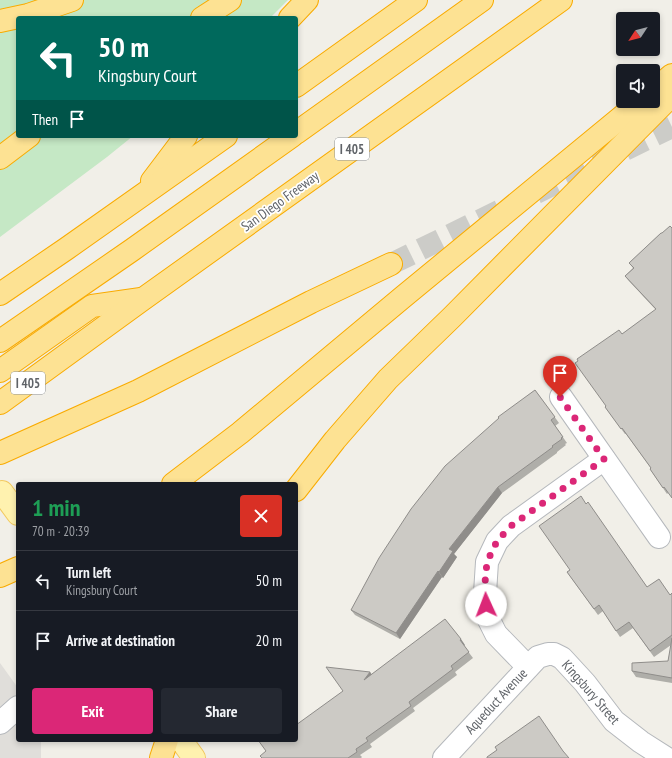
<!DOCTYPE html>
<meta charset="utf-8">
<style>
:root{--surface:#171b24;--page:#242831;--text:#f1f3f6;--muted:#9ea1a6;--line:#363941;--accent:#db2777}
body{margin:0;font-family:"PT Sans Narrow",sans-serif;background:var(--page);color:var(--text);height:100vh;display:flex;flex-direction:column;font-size:15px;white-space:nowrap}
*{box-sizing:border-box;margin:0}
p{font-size:13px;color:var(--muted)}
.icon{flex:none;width:22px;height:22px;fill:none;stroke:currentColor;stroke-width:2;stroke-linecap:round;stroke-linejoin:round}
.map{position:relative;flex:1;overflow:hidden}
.side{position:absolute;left:16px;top:482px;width:282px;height:260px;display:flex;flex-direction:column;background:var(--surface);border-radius:4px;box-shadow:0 2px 6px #0003}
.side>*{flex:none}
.hud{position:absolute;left:16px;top:16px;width:282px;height:122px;border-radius:4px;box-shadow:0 2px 6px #0003;background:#00695c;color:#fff;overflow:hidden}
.needle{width:26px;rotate:234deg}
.fabs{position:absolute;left:616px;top:12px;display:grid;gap:8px}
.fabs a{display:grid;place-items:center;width:44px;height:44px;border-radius:4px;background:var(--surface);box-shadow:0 2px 6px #0003;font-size:20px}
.pin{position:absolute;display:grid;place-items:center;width:34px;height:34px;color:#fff;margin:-41px -17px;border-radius:50% 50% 50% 0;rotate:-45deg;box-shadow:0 0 4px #0007}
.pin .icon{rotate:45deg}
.me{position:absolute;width:44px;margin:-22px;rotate:358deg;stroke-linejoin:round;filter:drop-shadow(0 0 3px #0008)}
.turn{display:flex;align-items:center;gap:14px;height:84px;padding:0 16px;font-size:18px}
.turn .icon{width:52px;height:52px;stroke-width:2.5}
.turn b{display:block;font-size:28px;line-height:34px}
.then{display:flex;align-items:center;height:38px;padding:0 16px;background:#0003;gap:8px;font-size:15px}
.round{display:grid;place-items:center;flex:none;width:42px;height:42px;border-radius:4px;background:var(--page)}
.headline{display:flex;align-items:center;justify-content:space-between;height:68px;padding:0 16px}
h1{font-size:24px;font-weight:700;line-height:30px;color:#1e9e55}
.cta{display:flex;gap:8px;margin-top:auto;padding:8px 16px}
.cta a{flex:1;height:46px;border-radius:4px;background:var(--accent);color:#fff;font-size:16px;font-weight:700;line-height:46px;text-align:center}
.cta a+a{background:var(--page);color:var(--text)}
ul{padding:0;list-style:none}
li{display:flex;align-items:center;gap:12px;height:60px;padding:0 16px;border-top:1px solid var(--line)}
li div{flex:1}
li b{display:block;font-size:15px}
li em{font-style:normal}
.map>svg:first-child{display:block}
.industrial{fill:#e0deda}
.green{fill:#c5e8c5}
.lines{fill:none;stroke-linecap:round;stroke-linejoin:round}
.highway-tunnel{stroke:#ccccc8;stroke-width:22;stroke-dasharray:22 11;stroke-linecap:butt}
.minor-casing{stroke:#b5b8bc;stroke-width:24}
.major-casing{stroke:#f2c960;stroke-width:24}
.highway-casing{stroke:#f9ab00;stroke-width:24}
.minor{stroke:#fff;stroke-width:22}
.major{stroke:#fff2af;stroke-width:22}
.highway{stroke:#fde293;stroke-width:22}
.wall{fill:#afaea9}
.shaded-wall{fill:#8f8d8a}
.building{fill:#cccac5;stroke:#8f8d8a}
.route{stroke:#db2777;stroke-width:7;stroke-dasharray:0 12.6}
.labels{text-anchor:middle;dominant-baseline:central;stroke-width:3.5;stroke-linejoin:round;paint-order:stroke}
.shield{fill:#fff;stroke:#8f9295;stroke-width:1}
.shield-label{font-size:13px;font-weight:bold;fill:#5f6368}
.street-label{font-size:14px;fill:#5f6368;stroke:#fff}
</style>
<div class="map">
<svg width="672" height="758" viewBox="0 0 672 758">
<rect width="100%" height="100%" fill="#f1efe8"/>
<polygon class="industrial" points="0,663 18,688 18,740 41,740 41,758 0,758"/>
<polygon class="green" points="0,0 288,0 270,18 18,18 18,136 133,136 107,157 0,237"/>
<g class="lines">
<g class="highway-tunnel">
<polyline points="536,193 672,127"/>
<polyline points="391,264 505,208"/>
</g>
<g class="minor-casing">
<g id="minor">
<polyline points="561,397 659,537"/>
<polyline points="528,667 496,634 487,616 485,593 487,562 497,541 511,526 604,459"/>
<polyline points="0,723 18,707"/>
<polyline points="444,758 535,660 538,657 548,654 554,654 562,658 585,683 614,721 641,742 666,758"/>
</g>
</g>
<g class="major-casing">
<g id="major">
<polyline points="2,492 18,514"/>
<polyline points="181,740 194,758"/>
</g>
</g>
<g class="highway-casing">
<g id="highway">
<polyline points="202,18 230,0"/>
<polyline points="290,18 307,0"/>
<polyline points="0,21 28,15 72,0"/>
<polyline points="296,86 416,0"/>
<polyline points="653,91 672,75"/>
<polyline points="296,133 482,0"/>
<polyline points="0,158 29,136"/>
<polyline points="152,181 186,136"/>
<polyline points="0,294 66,249 226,136"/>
<polyline points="0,341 132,250 292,136"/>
<polyline points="0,371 92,306 141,299"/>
<polyline points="0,403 143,299 561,0"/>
<polyline points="0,453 138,391 311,302 391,264"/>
<polyline points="173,484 240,433 403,297 641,101"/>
<polyline points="296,490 335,440 388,379 452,317 672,95"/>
<polyline points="0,576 18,568"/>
<polyline points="161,758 167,740"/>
</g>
</g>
<use href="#minor" class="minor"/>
<use href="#major" class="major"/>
<use href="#highway" class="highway"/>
</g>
<g class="wall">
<polygon points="661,233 668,493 667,494 650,469 651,468 626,434 625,434 605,407 606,406 622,334 656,310 629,281 625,276 633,268 629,263"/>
<polygon points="535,390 559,423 555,426 567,443 565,444 566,445 557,452 557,453 502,493 454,554 457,557 443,578 442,577 400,639 355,615 351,610 499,418"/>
<polygon points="586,503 647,587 670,595 672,593 672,683 636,677 632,671 668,661 671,645 654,657 633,628 620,637 603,611 598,615 567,572 570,570"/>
<polygon points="465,645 464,646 473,658 455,672 457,675 413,708 415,711 370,744 372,747 360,755 362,757 361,758 262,758 296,740 370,672 372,675"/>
</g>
<g class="shaded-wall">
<polygon points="498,487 502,493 454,554 457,557 443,578 439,572 449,549"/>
<polygon points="438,571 442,577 400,639 396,633"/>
<polygon points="461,639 465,645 464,646 460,640"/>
<polygon points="370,672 374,678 364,680"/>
</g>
<g class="building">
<polygon points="670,226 672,228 672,498 664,487 663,488 650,469 651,468 622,428 621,429 605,407 606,406 575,363 578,361 577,359 619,330 622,334 656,309 625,276 634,268 629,263 661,233 662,233"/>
<polygon points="535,390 555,417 551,420 563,437 561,438 562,439 552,446 553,447 498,487 449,549 453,551 439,572 438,571 396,633 351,610 379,558 411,509 445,466 499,418 498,417"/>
<polygon points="581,496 586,504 588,502 647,587 659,579 670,595 672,593 672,635 650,651 629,622 616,631 599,605 594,609 567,572 570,570 539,526"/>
<polygon points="445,619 461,639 460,640 469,652 451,666 453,669 409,702 411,706 366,738 368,741 356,749 357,752 348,758 262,758 260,756 266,751 258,740 296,740 296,725 343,691 326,667 370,672 364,680"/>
<polygon points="672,638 672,678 632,671 632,663 668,661"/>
<polygon points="539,716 563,751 569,758 487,758 487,757 497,750 495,747"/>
</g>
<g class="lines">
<polyline class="route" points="486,605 484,593 487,562 497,541 511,526 604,459 560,397"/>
</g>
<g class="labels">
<g class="shield">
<rect x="335" y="138" width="34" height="22" rx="3"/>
<rect x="11" y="372" width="34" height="22" rx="3"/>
</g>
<g class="shield-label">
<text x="352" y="149">I 405</text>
<text x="28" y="383">I 405</text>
</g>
<g class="street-label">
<text transform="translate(280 201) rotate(-36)">San Diego Freeway</text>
<text transform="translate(591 692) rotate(49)">Kingsbury Street</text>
<text transform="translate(496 701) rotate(-47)">Aqueduct Avenue</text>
</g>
</g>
</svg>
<div class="fabs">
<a><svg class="needle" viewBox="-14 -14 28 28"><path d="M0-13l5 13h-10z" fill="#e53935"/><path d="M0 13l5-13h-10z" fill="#9ea1a6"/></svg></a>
<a><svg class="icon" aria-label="sound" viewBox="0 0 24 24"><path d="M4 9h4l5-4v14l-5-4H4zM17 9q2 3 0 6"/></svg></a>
</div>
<div class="pin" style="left:560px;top:397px;background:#d93025"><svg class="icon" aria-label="arrive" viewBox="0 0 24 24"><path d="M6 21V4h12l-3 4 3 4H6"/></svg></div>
<svg class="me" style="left:486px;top:605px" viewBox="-20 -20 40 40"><circle r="19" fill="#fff"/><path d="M0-13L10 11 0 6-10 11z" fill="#db2777"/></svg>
<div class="hud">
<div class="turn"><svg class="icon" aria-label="left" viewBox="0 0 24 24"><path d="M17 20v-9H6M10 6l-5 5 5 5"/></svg><div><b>50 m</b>Kingsbury Court</div></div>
<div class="then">Then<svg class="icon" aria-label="arrive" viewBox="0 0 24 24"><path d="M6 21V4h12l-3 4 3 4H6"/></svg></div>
</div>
<section class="side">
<div class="headline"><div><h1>1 min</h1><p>70 m · 20:39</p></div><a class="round" style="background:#d93025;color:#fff"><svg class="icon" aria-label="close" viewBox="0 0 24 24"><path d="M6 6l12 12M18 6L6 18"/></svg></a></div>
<ul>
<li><svg class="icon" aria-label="left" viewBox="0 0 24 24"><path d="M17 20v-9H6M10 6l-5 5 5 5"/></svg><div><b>Turn left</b><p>Kingsbury Court</p></div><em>50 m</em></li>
<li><svg class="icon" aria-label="arrive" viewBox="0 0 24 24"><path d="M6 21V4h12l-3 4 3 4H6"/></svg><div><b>Arrive at destination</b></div><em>20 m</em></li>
</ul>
<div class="cta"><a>Exit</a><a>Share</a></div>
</section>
</div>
